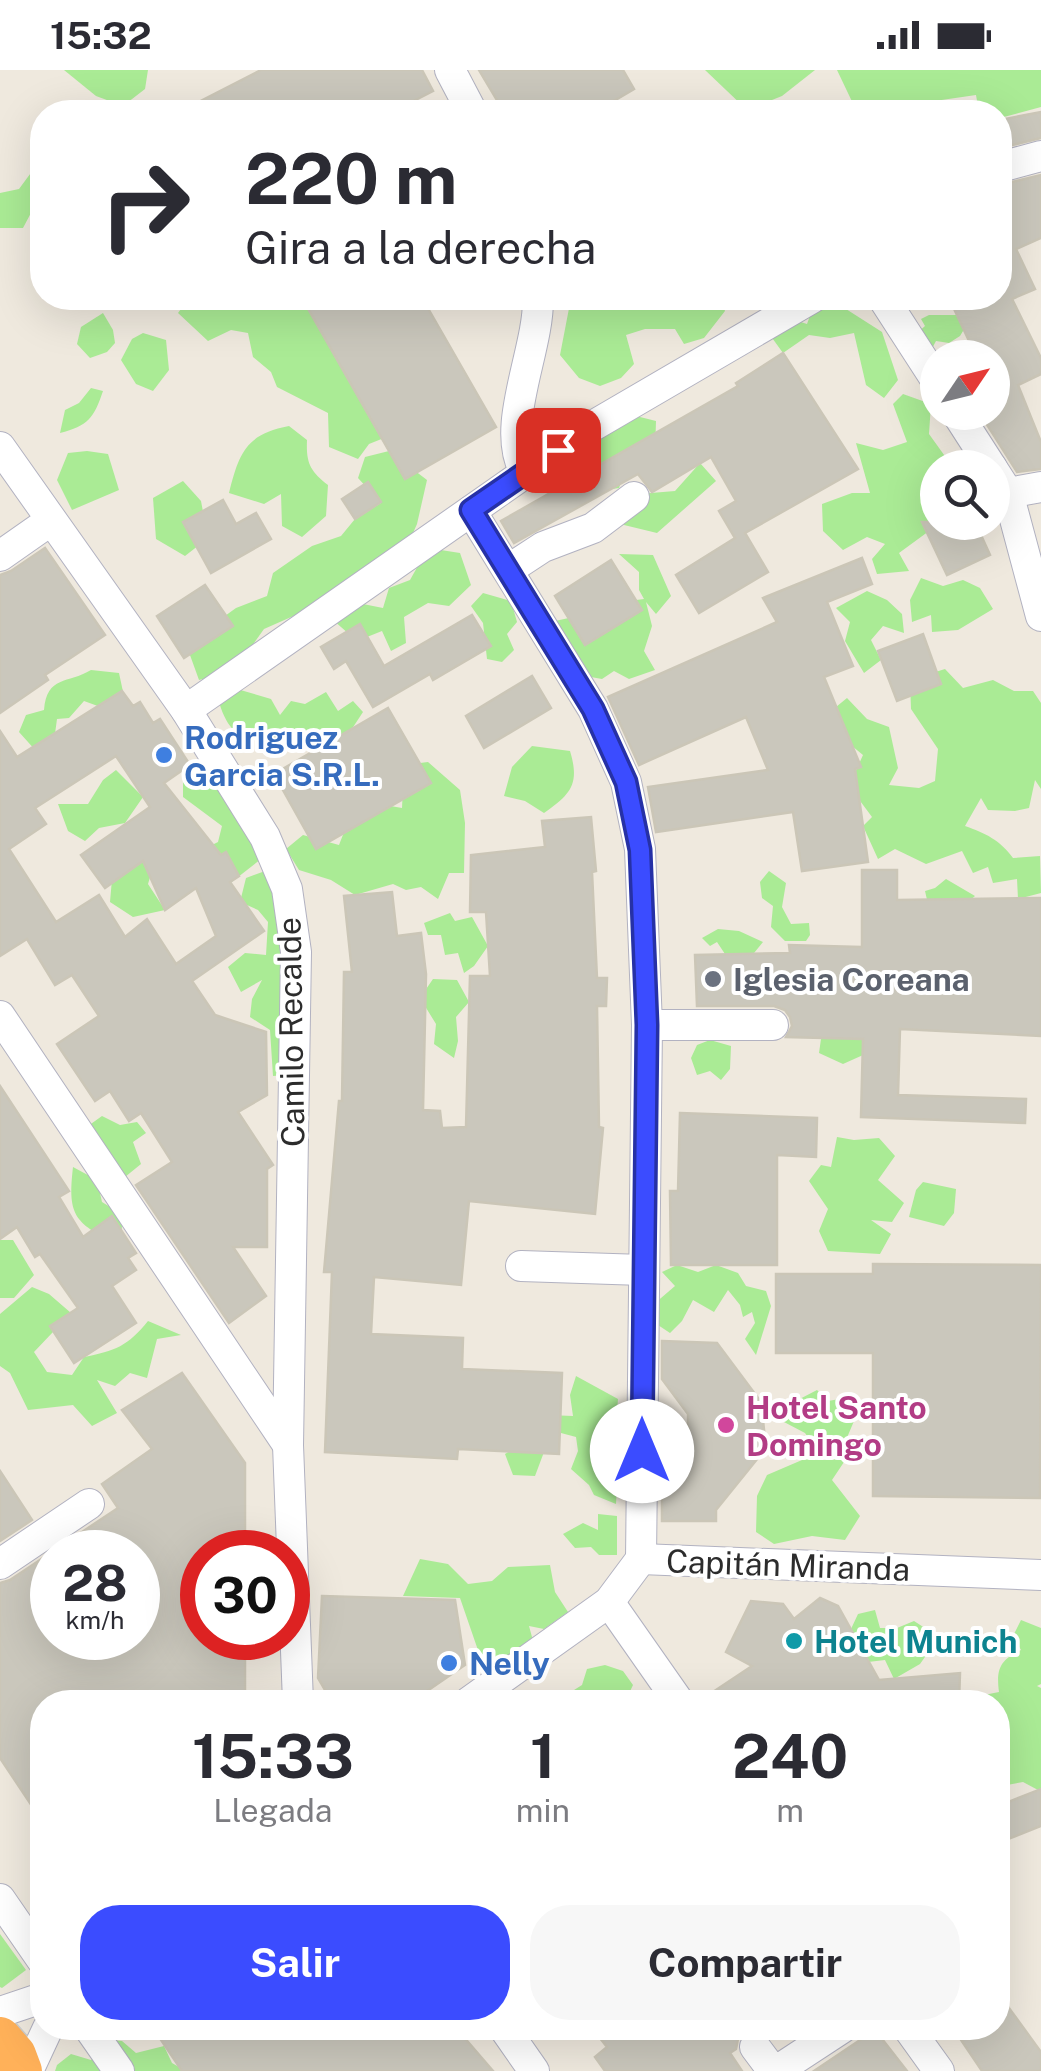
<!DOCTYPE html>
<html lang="es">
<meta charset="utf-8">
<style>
:root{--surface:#fff;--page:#f7f7f7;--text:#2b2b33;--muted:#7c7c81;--accent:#3b4cff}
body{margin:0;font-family:"Public Sans",sans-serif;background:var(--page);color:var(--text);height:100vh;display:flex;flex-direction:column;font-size:38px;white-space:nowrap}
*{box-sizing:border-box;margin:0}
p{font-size:32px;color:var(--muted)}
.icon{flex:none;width:55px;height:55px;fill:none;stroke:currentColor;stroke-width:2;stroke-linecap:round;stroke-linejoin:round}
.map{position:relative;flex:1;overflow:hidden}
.side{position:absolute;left:30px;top:1620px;width:980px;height:350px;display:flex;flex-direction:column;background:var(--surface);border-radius:40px;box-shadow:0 10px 40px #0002}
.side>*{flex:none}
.guide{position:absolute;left:30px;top:30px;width:982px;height:210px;border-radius:40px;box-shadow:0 10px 40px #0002;background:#fff;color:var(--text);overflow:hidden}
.needle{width:65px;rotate:55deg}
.buttons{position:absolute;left:920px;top:270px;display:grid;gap:20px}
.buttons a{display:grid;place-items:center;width:90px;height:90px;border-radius:50%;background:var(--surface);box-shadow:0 10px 40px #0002;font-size:50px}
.speed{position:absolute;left:30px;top:1460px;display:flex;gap:20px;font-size:50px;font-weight:700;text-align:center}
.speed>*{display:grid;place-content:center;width:130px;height:130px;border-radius:50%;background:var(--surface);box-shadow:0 10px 40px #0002;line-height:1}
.speed small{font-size:25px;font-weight:400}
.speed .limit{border:15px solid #d22;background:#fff;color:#111}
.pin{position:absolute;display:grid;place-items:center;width:85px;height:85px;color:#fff;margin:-42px;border-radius:20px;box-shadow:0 5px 15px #0006}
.me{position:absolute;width:110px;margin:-55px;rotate:0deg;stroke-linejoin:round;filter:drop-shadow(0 0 8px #0008)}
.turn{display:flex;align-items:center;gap:35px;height:210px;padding:0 50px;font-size:45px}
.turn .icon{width:130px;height:130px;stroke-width:2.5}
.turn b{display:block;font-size:70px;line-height:85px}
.eta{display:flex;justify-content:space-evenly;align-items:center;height:170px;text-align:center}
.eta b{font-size:60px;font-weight:700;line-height:70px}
.primary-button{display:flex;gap:20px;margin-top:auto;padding:20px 50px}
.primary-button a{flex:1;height:115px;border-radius:40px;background:var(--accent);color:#fff;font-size:40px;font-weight:700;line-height:115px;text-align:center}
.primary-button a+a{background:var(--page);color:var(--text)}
.status{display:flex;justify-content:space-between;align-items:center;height:70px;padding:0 50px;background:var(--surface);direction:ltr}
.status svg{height:28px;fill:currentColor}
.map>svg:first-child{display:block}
.green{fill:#aaeb95}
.building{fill:#cac7bc;stroke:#cbc6b7;stroke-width:2.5;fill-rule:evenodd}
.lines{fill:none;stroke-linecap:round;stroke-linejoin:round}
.minor-casing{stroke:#b2b2c1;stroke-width:32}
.highway-casing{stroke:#ccc;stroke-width:45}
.minor{stroke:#fff;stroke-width:30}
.highway{stroke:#ffb159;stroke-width:42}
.route-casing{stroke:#2631a6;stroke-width:25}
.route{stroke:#3b4cff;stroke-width:18}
.shop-dot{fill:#3f7fe0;stroke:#fff;stroke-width:4}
.worship-dot{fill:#6b7280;stroke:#fff;stroke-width:4}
.hotel-dot{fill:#d1479c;stroke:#fff;stroke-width:4}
.culture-dot{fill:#0f9aa8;stroke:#fff;stroke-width:4}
.labels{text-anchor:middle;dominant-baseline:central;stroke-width:8;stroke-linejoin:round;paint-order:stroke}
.shop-label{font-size:32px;font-weight:bold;fill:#366cbe;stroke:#fff;text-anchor:start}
.worship-label{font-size:32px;font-weight:bold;fill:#5b616d;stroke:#fff;text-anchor:start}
.street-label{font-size:32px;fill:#2c2c2c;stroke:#fff}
.hotel-label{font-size:32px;font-weight:bold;fill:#b23c85;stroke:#fff;text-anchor:start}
.culture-label{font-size:32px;font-weight:bold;fill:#0d838f;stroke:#fff;text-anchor:start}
</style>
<div class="status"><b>15:32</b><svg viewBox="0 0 49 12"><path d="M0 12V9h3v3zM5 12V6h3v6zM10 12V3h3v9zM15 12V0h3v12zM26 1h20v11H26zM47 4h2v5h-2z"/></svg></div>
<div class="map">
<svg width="1041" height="2001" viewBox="0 0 1041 2001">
<rect width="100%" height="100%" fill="#efe9de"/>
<g class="green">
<polygon points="64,0 148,0 145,19 123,36 96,26"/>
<polygon points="705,0 815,0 782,26 747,40"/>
<polygon points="837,0 1041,0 1041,37 1000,48 1000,42 979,42 976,25 921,33 923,42 857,42"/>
<polygon points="33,100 42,100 42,154 32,141 23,158 0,158 0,123 19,119"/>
<polygon points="189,228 318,228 356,322 389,366 369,374 358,389 329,377 328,343 277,317 271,302 253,287 248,263 231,260 208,271 178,243"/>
<polygon points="571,228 602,228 610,235 627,228 721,228 725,241 704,268 684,274 675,259 645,259 626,265 634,294 621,308 600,316 579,308 560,285"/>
<polygon points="815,232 835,232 882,262 898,310 884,328 866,315 854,263 830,268 809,265 783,283 770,265 785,247 807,254"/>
<polygon points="103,243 113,260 115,273 107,282 90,288 77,274 81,257"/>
<polygon points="929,245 960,245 966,256 960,266 949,273 936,271 928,286 915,265 925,256 921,249"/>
<polygon points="143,263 166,270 169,300 153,321 136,314 121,290 132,269"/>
<path d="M91,318L103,321C94,348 88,356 60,363L65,340L79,333Z"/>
<polygon points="903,324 931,334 929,364 952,396 938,398 938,452 940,453 899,483 909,501 877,504 872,489 885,474 867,467 843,480 823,461 822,434 852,423 870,423 856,373 883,380 907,372 893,334"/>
<polygon points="632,345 656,351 655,382 626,397 619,418 582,423 556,400"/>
<path d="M289,356L307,370C306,393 310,401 328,415L326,446L302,467L282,456L281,424L264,434L229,423C239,383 246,364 289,356Z"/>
<polygon points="87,381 108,384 119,420 72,440 57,410 68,383"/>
<polygon points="389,381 427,410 417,454 409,472 332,529 264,559 234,601 199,610 186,574 236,538 267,526 273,503 312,476 341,466 355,449 381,433 358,408 365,387"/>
<polygon points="700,393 716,411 657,463 624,455 627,425 675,421"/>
<polygon points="183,411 201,431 208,468 185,486 156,469 153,428"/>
<polygon points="428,478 460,483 471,515 449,536 428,533 404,547 406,573 391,581 382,561 357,571 333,550 353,532 383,538 389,518 410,510"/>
<path d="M619,484L653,485L671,526L656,544L646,532L652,556L644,581L655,600L629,609L614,601L602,609L574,604L555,551C586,545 613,532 644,529L639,520V502Z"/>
<polygon points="921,508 943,516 963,510 980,518 993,539 958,560 932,562 931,545 912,552 910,530"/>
<polygon points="867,521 887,530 902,544 904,563 883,556 871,570 881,590 864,603 845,571 850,552 836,538"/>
<polygon points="483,523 511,531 517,552 507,564 514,580 502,592 487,589 483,553 471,536"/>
<path d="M945,599L963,618L993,610L1014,621H1033L1041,633V719L1035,710L1029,738L1015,741L988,740L981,728L965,756C985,763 1000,770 1013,788L1040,786L1041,823L1018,829L1017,809L993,813L988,797L973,803L962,781L926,794L895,779L878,789L863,756L872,747L849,716L863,685L852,676L836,637L847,628L867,649L889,657L898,698L889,715L919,718L935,711L938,679L911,639L910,610Z"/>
<path d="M91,600L119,603L125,631L106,639L84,631L69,648L57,649L54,671L37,682L19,662L26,645L44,640C47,605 68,614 91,600Z"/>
<path d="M237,619L271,629L280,645L291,631L305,634L326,622L338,641L353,631L363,642L342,674L317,679L301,676L300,664C260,665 234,683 219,632Z"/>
<path d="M532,676L570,681C580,714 571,724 544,743L525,731L504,726L512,697Z"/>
<polygon points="196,691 213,696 261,789 224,818 198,782 218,772 222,756 183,727 183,707"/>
<polygon points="428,692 460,720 465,753 464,803 449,803 438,829 421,817 406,820 393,814 355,825 331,810 299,800 286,779 303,765 339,775 346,757 379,734 402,738 404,695"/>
<polygon points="116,700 143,727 125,753 99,758 85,771 68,761 58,734 88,734 103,710"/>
<polygon points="157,784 148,814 165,840 133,847 110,832 114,786"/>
<polygon points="268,800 286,871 285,1005 273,1006 270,960 250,947 252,929 262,910 241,922 228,897 245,883 266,885 268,852 258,840 240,832 246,808"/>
<polygon points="769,801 786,813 782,837 791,854 809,853 810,865 806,871 785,871 771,857 773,836 762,828 760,812"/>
<polygon points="946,809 975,826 962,837 928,834 925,821 935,818"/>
<polygon points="450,843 455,851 472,847 488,876 474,896 464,903 458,883 445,885 441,865 428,865 424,853"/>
<polygon points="718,859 739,861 763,872 754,883 725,884 717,872 710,876 702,868"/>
<polygon points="433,909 457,910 469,932 456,947 458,971 454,988 434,974 436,954 420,928"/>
<polygon points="878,958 872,981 843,994 819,983 821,969 839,961"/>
<polygon points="710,970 731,976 730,999 721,1010 710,1001 697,1005 691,988 697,975"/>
<polygon points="102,1046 120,1055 137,1052 146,1063 133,1072 141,1094 125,1107 88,1056"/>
<polygon points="837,1067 854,1070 879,1068 895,1086 878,1110 904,1133 892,1152 871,1150 891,1164 880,1184 828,1181 819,1161 828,1139 809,1111 821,1095 831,1097"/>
<path d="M73,1097L97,1110L102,1132L123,1145L120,1177C76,1152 67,1149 73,1097Z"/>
<polygon points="923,1112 956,1119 954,1143 944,1156 909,1147 916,1120"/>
<polygon points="0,1170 13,1170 34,1205 14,1228 0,1228"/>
<polygon points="677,1195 698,1202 716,1195 738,1203 746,1216 766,1221 771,1236 756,1285 745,1269 755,1253 752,1242 743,1247 740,1235 728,1220 714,1242 693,1230 682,1251 670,1263 652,1251 654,1234 675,1216 662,1202"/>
<path d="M32,1217L49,1224L71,1243L34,1282L47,1302L72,1305L84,1287C115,1281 128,1276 148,1251L181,1265L157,1269L147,1308L130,1303L115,1316L97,1310L117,1343L92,1356L73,1335L28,1340L10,1303L0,1296V1244Z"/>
<polygon points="576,1306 618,1329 615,1364 597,1369 603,1384 618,1400 616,1434 594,1425 589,1415 571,1399 578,1381 576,1367 546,1359 548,1345 573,1346 570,1325"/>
<polygon points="817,1320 828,1331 851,1327 854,1351 846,1370 852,1380 832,1410 860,1446 845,1470 812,1466 774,1474 756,1462 757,1426 767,1405 802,1390 813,1375 805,1363 784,1352 790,1334"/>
<polygon points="523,1373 544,1382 535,1406 513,1405 505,1384"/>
<polygon points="598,1444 617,1446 617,1485 599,1485 591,1477 575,1478 563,1464 583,1453 598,1460"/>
<polygon points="420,1489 448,1494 468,1514 492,1511 508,1497 550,1495 555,1522 568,1542 544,1559 529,1556 535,1578 508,1600 480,1586 460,1528 403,1526"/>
<polygon points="875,1540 880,1558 897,1558 914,1551 928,1560 932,1577 920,1594 894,1609 885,1590 868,1592 851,1559 858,1544"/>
<path d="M1021,1550L1041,1558V1614L1037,1616L1041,1618V1719L1038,1720L1023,1712L1007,1715L998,1694V1632H977L979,1626L999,1622C996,1599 1000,1590 1021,1580L1013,1566Z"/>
<polygon points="605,1595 623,1601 633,1615 625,1632 555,1632 582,1615 587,1599"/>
<polygon points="0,1864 26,1900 2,1918 0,1917"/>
<polygon points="111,1970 122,1971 136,1983 164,1976 172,1993 186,2001 55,2001 57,1995 71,1984 91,1990"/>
</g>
<g class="building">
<polygon points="261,0 422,0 433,21 392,42 179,42"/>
<polygon points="479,0 623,0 634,19 595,42 504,42"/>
<polygon points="1041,42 1041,68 1000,78 1000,50"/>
<polygon points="1041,105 1041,168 1016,179 1035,219 1012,229 1041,288 1041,304 1018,315 1041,372 1041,399 1017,402 979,342 992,342 992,288 977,288 949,228 1000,228 1000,115"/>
<polygon points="302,228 422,228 496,357 405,409"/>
<polygon points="783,283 858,399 745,463 768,502 699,543 676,505 735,468 719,441 736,431 711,387 652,422 638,404 514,473 501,451 738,316 736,313"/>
<polygon points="368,412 381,432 355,449 342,429"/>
<polygon points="223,430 236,454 256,443 271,469 211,503 183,452"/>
<polygon points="922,452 975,452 990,485 947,505"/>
<polygon points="45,478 105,565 45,605 48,610 0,643 0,505 11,501"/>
<polygon points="862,488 872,514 827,532 853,596 824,607 861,697 855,699 868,792 802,801 793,742 656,762 648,717 768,700 746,647 639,695 608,627 777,552 763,528"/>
<polygon points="611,490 642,540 585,575 555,526"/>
<polygon points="205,515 233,556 184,588 157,546"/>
<polygon points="472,545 491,576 433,610 430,604 373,637 346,591 334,599 321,577 360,554 384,596"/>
<polygon points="923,564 941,614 897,631 878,581"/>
<polygon points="532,606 551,638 484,678 466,646"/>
<path d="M122,621L133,636L140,632L153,653L160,649L190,695L164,713L221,785L226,782L239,806L230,812L264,861L192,911L215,945L266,962L267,1025L238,1042L273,1095L267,1099V1177H233L266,1226L229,1253L136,1115L172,1092L141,1043L129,1051L110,1021L95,1031L57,974L99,946L72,905L55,915L27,869L0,886V661L17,687ZM116,686L150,737L81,785L105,818L143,791L165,840L196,818L216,866L176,894L147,849L125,867L99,825L56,852L9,779L46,754L35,738Z"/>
<polygon points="388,638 431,713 316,779 274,704"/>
<polygon points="591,747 596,801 592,802 597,908 607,908 606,936 597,936 599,1057 603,1058 595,1144 469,1131 461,1215 374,1207 371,1264 463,1268 462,1299 562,1303 559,1384 458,1379 457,1389 325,1382 332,1202 324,1202 339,1031 342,1031 344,902 352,902 344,826 392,822 397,866 421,863 426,904 423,1040 440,1041 442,1058 466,1057 470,906 490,906 486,842 470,842 471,785 545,777 542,751"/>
<polygon points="862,800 897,800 897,830 1041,828 1041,966 900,959 898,1025 1026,1029 1025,1053 861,1047 863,969 786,967 792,956 790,947 785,940 774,936 697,936 695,885 790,883 789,875 862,877"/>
<polygon points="0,1016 69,1121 59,1127 83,1167 112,1146 136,1183 128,1188 136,1200 112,1216 136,1253 74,1293 50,1256 78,1238 40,1184 35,1187 17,1157 0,1169"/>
<polygon points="680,1043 817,1048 816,1087 777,1085 777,1195 671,1195 670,1121 678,1121"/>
<polygon points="873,1194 1041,1195 1040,1428 873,1426 873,1283 776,1283 776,1204 873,1204"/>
<polygon points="662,1271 717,1273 761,1332 766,1378 716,1440 716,1451 662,1451 662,1399 688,1365 688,1344 662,1309"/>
<path d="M182,1303L245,1393V1482H202V1568H245V1632H42V1751L0,1688V1513L10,1510L118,1438L102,1414L152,1379L122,1340ZM52,1482H138V1568H52Z"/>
<polygon points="0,1401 32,1450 0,1471"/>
<polygon points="322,1526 455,1530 465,1595 411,1632 332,1632 318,1608"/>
<polygon points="820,1528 838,1536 879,1610 960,1603 959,1632 698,1632 752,1596 726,1582 751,1531 783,1534 794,1549"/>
<polygon points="1041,1719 1041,1756 998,1773 998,1736"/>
<polygon points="998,1923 1041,1982 1041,2001 982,2001 953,1958 998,1958"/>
<polygon points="153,1958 456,1958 493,2001 182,2001"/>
<polygon points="592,1958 769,1958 764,1961 752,1959 738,1969 736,1979 730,1983 742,2001 605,2001 595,1987 607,1977"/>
<polygon points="875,1960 907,2001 814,2001"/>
</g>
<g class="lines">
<g class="minor-casing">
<g id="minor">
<polyline points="450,0 472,42"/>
<polyline points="1000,97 1041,86"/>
<polyline points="883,228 938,313"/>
<polyline points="956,342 992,398"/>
<polyline points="0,377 186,640 265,767 287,819 296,882 288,1375 298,1632"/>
<polyline points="992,398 1008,423 1041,546"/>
<path d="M525,402C499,357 539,281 538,228"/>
<polyline points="1008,423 1041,417"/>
<polyline points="471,441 593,639 626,712 640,779 647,955 641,1489"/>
<polyline points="0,486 50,451"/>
<polyline points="508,500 543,477 593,458 634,427"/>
<polyline points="186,640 591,357 812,228"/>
<polyline points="0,946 288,1375"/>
<polyline points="647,955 773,955"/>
<polyline points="521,1196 643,1200"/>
<polyline points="641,1489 1041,1505"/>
<polyline points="0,1494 89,1434"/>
<polyline points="609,1532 679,1632"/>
<polyline points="469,1632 609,1532 641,1489"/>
<polyline points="0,1829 42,1890"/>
<polyline points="0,1942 42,1928"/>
<polyline points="89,1958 119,2001"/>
<polyline points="504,1958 534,2001"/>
<polyline points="908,1958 939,2001"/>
<polyline points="755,1977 770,1997 781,1998 842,1958"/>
<polyline points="28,2001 48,1958"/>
</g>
</g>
<g class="highway-casing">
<polyline id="highway" points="0,1968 15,1985 21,2001"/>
</g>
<use href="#minor" class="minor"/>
<use href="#highway" class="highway"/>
</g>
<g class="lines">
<g class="route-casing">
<polyline id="route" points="558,380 471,440 593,639 626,712 640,780 647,955 642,1381"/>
</g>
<use href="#route" class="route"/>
</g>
<g class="shop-dot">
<circle cx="164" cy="685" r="10"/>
<circle cx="449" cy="1593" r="10"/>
</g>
<circle class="worship-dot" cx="713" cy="909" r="10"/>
<circle class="hotel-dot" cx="726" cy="1355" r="10"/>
<circle class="culture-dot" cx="794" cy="1571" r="10"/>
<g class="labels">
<g class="shop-label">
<text x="184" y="667">Rodriguez<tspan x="184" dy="37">Garcia S.R.L.</tspan></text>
<text x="469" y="1593">Nelly</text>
</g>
<g class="worship-label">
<text x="733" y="909">Iglesia Coreana</text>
</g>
<g class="street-label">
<text transform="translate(291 962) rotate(-91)">Camilo Recalde</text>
<text transform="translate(788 1495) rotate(2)">Capitán Miranda</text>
</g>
<g class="hotel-label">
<text x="746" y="1337">Hotel Santo<tspan x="746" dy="37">Domingo</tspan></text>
</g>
<g class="culture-label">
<text x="814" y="1571">Hotel Munich</text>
</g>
</g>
</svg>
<div class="buttons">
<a><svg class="needle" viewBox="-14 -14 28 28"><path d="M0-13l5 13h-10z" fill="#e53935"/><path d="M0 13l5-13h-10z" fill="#7c7c81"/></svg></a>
<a><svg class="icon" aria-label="search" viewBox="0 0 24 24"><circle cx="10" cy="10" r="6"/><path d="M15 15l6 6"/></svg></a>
</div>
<div class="speed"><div>28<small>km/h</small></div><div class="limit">30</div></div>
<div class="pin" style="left:558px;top:380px;background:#d93025"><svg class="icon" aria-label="arrive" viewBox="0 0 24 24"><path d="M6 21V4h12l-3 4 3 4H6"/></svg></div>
<svg class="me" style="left:642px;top:1381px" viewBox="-20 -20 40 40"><circle r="19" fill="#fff"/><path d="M0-13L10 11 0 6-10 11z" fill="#3b4cff"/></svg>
<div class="guide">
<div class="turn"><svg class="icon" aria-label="right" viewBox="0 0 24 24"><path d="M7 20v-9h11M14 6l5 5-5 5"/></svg><div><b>220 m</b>Gira a la derecha</div></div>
</div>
<section class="side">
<div class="eta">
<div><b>15:33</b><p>Llegada</p></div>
<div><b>1</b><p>min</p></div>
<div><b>240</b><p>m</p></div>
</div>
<div class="primary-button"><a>Salir</a><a>Compartir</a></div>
</section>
</div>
